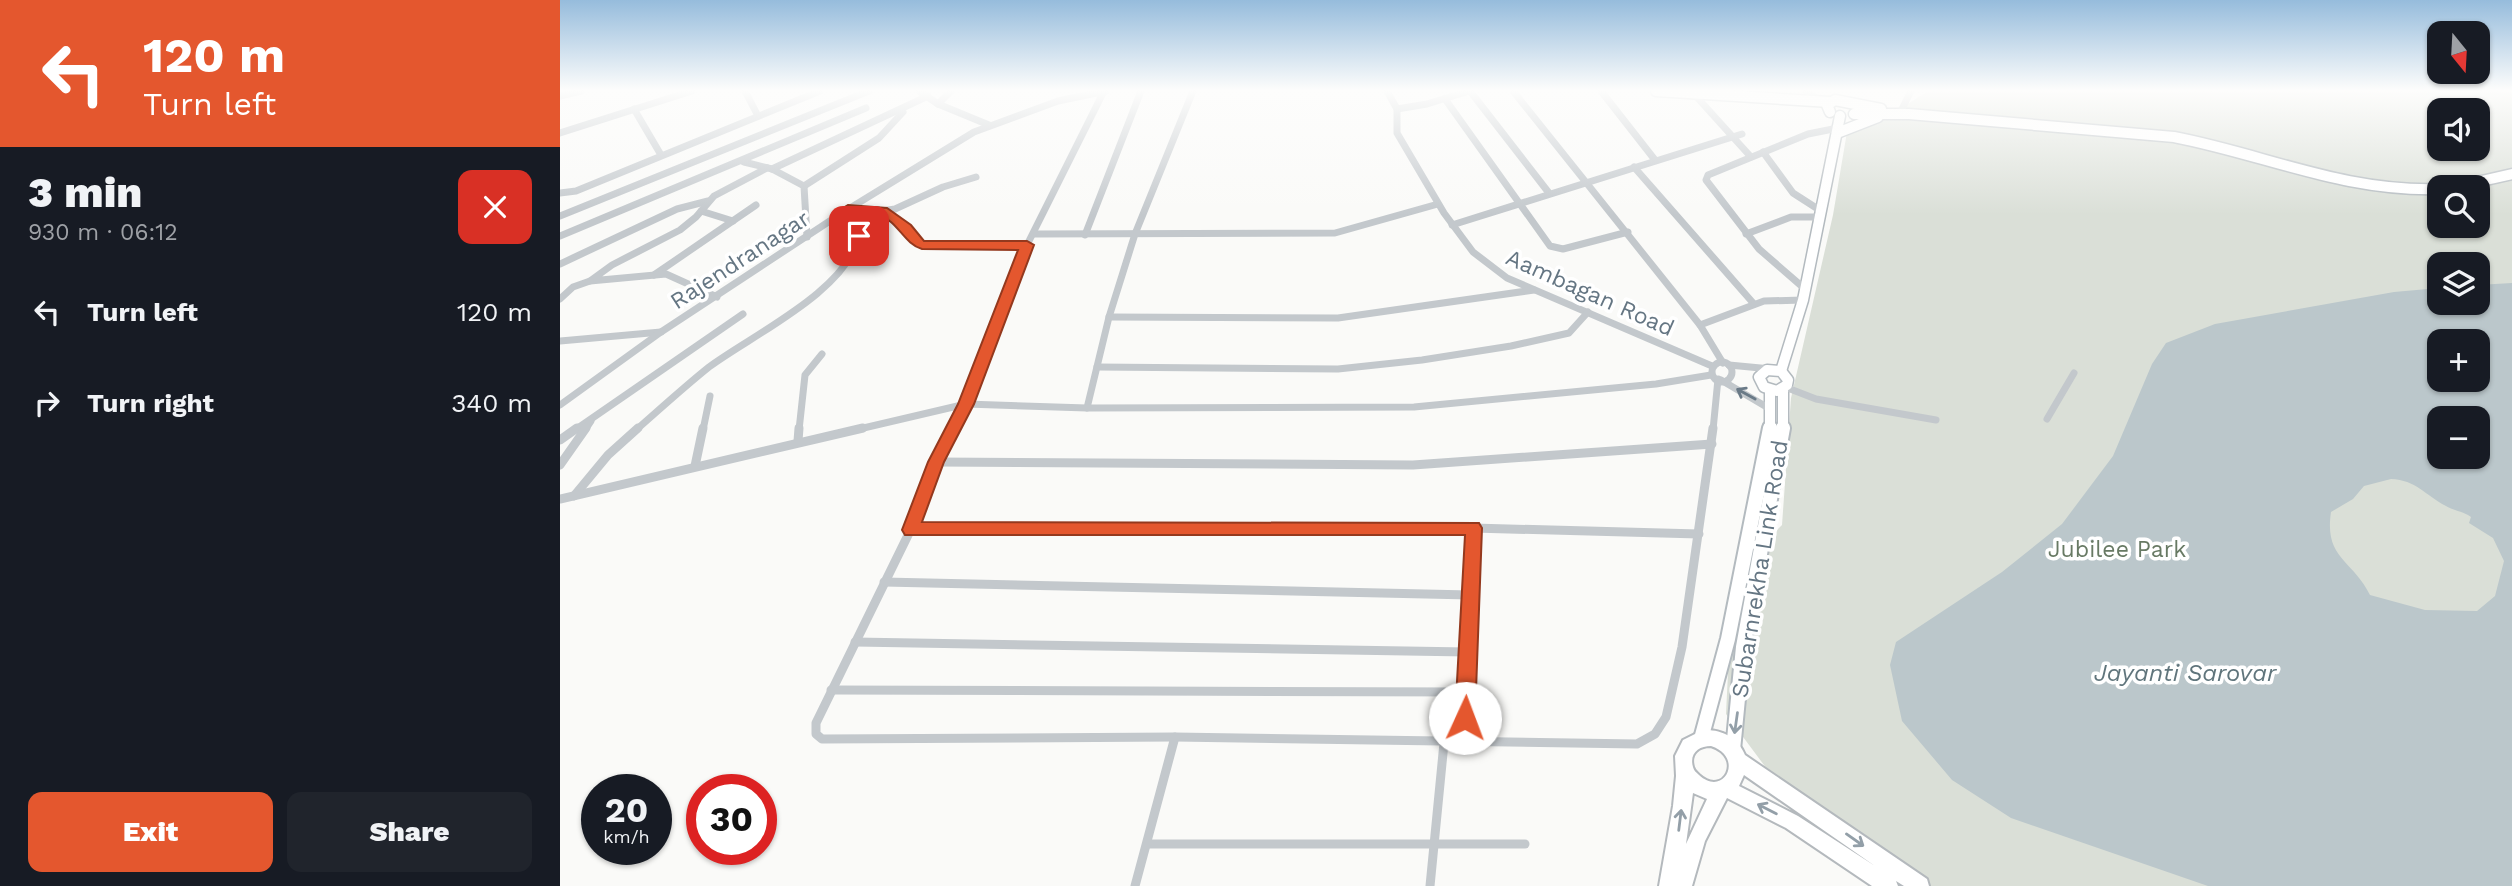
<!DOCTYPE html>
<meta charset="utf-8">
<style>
:root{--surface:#171b24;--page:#20242c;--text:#f1f3f6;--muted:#9ea1a6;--accent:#e4572e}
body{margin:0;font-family:"Work Sans",sans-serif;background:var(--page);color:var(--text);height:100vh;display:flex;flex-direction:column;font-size:26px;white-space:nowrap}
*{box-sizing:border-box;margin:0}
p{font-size:23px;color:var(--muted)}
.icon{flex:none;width:38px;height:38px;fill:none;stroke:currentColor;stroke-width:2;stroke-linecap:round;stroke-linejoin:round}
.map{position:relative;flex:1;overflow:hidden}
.panel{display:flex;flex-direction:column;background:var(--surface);width:560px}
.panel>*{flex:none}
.guide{background:#e4572e;color:#fff;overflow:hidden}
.needle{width:46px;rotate:162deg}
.buttons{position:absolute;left:1867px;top:21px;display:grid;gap:14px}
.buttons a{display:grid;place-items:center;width:63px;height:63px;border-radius:14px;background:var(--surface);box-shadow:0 2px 5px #0004;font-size:35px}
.speed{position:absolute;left:21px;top:774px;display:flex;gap:14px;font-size:35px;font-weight:700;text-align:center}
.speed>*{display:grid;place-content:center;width:91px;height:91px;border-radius:50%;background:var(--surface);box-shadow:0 2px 5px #0004;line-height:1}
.speed small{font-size:18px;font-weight:400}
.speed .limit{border:10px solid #d22;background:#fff;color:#111}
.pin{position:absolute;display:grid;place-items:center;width:60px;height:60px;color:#fff;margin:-30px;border-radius:14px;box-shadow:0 4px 10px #0006}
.me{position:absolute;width:77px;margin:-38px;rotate:2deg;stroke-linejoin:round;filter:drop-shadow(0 0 5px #0008)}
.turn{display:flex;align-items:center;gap:24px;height:147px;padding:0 28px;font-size:32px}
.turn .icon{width:91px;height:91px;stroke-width:2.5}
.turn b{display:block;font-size:49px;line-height:60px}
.round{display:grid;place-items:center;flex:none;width:74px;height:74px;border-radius:14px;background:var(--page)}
.headline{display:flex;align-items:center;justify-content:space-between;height:119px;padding:0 28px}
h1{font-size:42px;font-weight:800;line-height:52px}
.button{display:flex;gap:14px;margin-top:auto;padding:14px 28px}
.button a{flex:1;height:80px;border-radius:14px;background:var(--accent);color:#fff;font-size:28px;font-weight:800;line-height:80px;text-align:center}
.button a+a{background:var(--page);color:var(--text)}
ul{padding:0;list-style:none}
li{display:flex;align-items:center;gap:21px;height:91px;padding:0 28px}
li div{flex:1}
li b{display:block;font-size:26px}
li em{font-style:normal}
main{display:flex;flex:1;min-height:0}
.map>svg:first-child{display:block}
.green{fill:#dadfd7;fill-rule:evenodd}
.water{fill:#bbc7cb;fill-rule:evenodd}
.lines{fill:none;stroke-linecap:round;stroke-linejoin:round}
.secondary-far1-casing{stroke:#b3babf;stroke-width:13}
.secondary-casing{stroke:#b3babf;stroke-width:18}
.highway-casing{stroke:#b4b9bd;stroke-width:4}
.street-far1{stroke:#c3c8cc;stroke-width:7}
.street{stroke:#c3c8cc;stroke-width:9}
.secondary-far1{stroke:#fff;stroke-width:10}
.secondary{stroke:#fff;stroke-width:14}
.highway{fill:#fff;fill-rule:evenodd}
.oneway{stroke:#6a7a87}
.oneway2{stroke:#939fa8}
.route{fill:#e4572e;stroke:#94391e;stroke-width:2}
.labels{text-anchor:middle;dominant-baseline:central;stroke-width:7;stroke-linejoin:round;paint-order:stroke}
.street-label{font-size:23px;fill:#657683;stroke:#fff}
.park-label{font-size:23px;fill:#687a64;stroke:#fff}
.water-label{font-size:24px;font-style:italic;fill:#60757c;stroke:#fff}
</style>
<main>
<section class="panel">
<div class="guide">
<div class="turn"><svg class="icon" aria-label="left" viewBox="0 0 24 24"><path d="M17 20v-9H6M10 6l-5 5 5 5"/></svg><div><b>120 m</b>Turn left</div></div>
</div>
<div class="headline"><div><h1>3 min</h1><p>930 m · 06:12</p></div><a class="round" style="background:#d93025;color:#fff"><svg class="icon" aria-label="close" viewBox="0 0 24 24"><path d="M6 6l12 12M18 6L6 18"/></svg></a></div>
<ul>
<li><svg class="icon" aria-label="left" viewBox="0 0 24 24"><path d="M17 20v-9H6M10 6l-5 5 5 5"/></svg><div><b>Turn left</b></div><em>120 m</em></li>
<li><svg class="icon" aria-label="right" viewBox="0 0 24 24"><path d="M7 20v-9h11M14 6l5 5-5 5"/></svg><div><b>Turn right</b></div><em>340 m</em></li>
</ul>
<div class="button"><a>Exit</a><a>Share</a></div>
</section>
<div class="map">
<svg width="1952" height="886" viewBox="0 0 1952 886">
<rect width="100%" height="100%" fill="#fafaf8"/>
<path class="green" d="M1368,91H1952V886H1354L1227,796L1166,714L1170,631L1195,552L1222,525L1231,398L1273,215L1288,126L1343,107ZM1880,110H1918V149H1880ZM1880,187H1918V226H1880ZM1880,264H1918V303H1880ZM1880,341H1918V380H1880ZM1880,418H1918V457H1880Z"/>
<path class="water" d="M1952,283V886H1648L1451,818L1392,780L1342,721L1330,665L1336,642L1442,572L1502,524L1553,456L1592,364L1606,343L1655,324L1834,292L1879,288L1880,303H1918V285ZM1880,341H1918V380H1880ZM1880,418H1918V457H1880ZM1831,479C1856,480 1865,495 1886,506C1894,511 1903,511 1911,517L1909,523L1933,538L1944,561L1935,596L1917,611L1865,610L1810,595C1792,559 1764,559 1771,512L1793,499L1804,486Z"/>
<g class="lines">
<g class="secondary-far1-casing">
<g id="secondary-far1">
<polyline points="1096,91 1270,102"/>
<polyline points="1270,112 1267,105 1275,100 1321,109"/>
<path d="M1294,114H1349L1614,137C1707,155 1783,192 1880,189"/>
<polyline points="1277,133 1318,117"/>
<polyline points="1895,187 1952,174"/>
<polygon points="1207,370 1221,371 1228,380 1227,385 1217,391 1204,387 1199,377"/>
<polyline points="1221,371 1243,300 1280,116"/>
<polyline points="1210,390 1210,430"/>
<polyline points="1223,430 1223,389"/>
</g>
</g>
<g class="secondary-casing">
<g id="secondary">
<polyline points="1141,739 1168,639 1210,428"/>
<polyline points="1173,750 1183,647 1223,428"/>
</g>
</g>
<g class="highway-casing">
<path id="highway" d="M1143,730C1161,729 1178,737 1185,755L1367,879L1369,886H1344L1336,881L1338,886H1312L1226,828L1167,798L1145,841L1132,886H1099L1113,806L1116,776L1115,756L1123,740ZM1151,746C1185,757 1164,798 1139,775C1136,772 1134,771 1133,767C1129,753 1139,746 1151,746ZM1184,775L1315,866L1238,816L1179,786ZM1133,793L1147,799L1126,844Z"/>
</g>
<g class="street-far1">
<polyline points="185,91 198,116"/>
<polyline points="359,91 378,104 429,125"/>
<polyline points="827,91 837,109 867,104 909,91"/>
<polyline points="910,91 989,193"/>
<polyline points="953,91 1140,325 1163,363"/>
<polyline points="1041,91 1095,160"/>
<polyline points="1246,91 1260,101"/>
<polyline points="1134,94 1191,157"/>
<polyline points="0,96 21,91"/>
<polyline points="885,99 990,246 1003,249 1068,232"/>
<polyline points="378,104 391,91"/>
<polyline points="74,109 101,155"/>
<polyline points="837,109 837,133 884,213 913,252 947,278 1152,366"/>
<polyline points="1340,113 1351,91"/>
<polyline points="0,133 132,91"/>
<polyline points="1203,152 1233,193 1261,211"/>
<polyline points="184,162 212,169 244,186 247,237"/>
<polyline points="1074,167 1194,304"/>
<polyline points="212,169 368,96"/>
<polyline points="244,186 319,138 343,112"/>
<polyline points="0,193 16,191 260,91"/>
<polyline points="289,209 315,212 335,209 383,187 416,177"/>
<polyline points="141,211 173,221"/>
<polyline points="323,211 346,228 355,242 362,245 467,245"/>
<polyline points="0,216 309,91"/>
<polyline points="892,225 1182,134"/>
<polyline points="474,234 775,233 878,204"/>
<polyline points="1186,234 1231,217 1260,217"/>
<polyline points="525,235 581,91"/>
<polyline points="0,236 306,108"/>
<polyline points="0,264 117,209 148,201"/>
<polyline points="94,275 196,205"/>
<polyline points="1245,289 1199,249 1146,180 1148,175 1248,134 1278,128"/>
<polyline points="157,297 106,274 30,281 52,265 120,230 136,217 154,196 207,168"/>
<polyline points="0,299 13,287 30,281"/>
<polyline points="549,317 778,318 974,290"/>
<polyline points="1140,325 1204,301 1243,300"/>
<polyline points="0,341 101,332"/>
<circle cx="1162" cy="372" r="10"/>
<polyline points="1169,365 1211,369"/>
<polyline points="537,367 778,369 862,360 951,346 1009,333 1028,312"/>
<polyline points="1161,380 1210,409"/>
<polyline points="1225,387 1256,399 1376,420"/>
<polyline points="0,405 101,332 282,213 414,132 498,101 546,91"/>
<polyline points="527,408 549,317 575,234 633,91"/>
<polyline points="1487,419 1514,373"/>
<polyline points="15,430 183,314"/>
<polyline points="25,430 31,421"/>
<path d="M76,430C100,409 124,387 149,367C192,335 287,291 299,236L288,228L282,213"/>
<polyline points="143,430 150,396"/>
<polyline points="239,430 245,375 262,354"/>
<polyline points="295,430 406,404 527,408 854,407 1096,384 1151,375"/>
<polyline points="393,430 406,404 467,245 544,91"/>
<polyline points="1153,430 1158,379"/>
</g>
<g class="street">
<polyline points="394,428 376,462 351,529 256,723 256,734 262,739 615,737 1077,744 1095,734 1106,717 1122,647 1153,428"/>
<polyline points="0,440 17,428"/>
<polyline points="238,441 239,428"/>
<polyline points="376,462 853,465 1152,444"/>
<polyline points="0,465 26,428"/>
<polyline points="135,466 143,428"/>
<polyline points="14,496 48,455 78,428"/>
<polyline points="0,499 303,428"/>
<polyline points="351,529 913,528 1139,534"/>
<polyline points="324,582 910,595"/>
<polyline points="295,642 907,652"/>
<polyline points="271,690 906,692"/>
<polyline points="904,744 913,528"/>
<polyline points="587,844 965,844"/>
<polyline points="575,886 615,737"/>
<polyline points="870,886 884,743"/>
</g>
<use href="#secondary-far1" class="secondary-far1"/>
<use href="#secondary" class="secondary"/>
<use href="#highway" class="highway"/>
</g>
<defs><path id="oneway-shaft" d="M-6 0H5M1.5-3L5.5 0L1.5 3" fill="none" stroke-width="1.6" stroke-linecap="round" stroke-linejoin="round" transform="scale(1.75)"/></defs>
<use class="oneway" href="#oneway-shaft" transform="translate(1186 394) rotate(-151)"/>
<g class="oneway2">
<use href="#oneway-shaft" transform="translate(1176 723) rotate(98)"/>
<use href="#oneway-shaft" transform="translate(1207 809) rotate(-153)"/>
<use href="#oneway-shaft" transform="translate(1120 820) rotate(-83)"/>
<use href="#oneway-shaft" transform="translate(1295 840) rotate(35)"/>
</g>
<linearGradient id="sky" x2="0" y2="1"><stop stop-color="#96bcdc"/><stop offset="0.42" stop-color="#fdfdfc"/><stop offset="1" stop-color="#fdfdfc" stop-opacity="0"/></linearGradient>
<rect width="1952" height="215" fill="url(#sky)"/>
<path class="route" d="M288,205L327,208L351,225L364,241H467L474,245L414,404L384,462L362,522L919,523L922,528L915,718L912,724L905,727L898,724L895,718L905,535H345L342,530L368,462L398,404L458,250L362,249C344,244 338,221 319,215C311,212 299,214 291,213L294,226L305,236L299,241L284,231L275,213Z"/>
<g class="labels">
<g class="street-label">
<text transform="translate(180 260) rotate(-33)">Rajendranagar</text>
<text transform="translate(1030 293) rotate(24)">Aambagan Road</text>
<text transform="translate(1200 569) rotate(-81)">Subarnrekha Link Road</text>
</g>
<g class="park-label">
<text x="1557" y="549">Jubilee Park</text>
</g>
<g class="water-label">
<text x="1625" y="673">Jayanti Sarovar</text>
</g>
</g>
</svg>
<div class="buttons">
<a><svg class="needle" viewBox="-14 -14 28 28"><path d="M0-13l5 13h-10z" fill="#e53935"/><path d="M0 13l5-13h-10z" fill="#9ea1a6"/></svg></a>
<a><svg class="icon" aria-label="sound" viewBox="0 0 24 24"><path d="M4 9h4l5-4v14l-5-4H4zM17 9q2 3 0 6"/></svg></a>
<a><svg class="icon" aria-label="search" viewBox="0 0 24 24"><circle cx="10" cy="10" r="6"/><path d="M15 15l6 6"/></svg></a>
<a><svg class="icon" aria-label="layers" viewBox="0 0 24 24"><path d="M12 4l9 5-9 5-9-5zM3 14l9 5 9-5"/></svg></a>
<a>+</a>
<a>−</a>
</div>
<div class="speed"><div>20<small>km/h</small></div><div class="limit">30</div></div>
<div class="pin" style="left:299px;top:236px;background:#d93025"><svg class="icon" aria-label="arrive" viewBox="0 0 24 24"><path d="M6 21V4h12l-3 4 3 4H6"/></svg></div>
<svg class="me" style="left:905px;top:718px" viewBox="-20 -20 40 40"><circle r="19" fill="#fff"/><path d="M0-13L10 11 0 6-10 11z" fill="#e4572e"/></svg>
</div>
</main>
